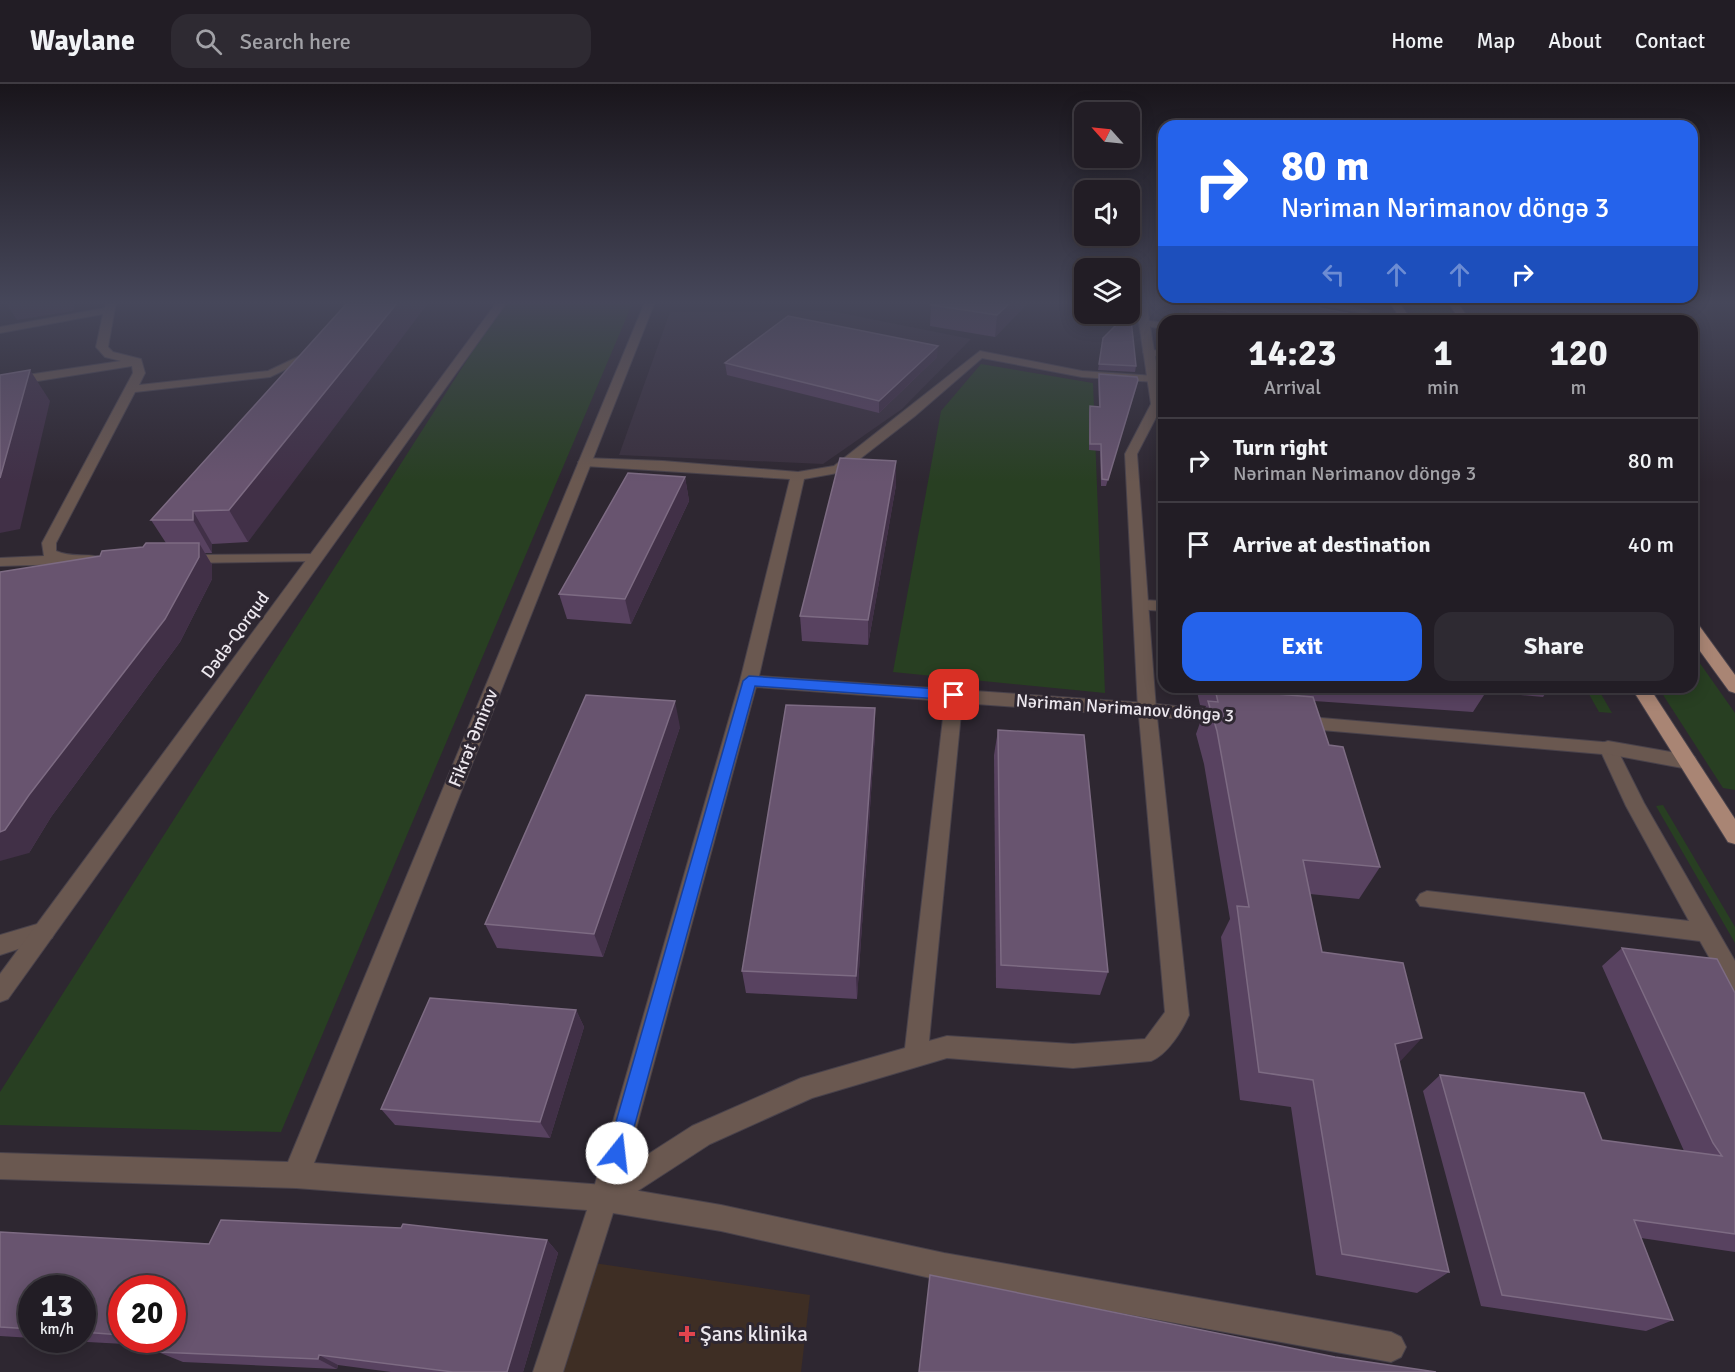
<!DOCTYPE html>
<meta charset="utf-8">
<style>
:root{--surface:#221d25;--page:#2e2a32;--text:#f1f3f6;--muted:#a2a2a7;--line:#3f3b42;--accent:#2563eb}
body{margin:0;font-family:Signika,sans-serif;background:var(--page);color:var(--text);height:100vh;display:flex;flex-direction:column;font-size:22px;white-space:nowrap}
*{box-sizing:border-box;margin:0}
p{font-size:20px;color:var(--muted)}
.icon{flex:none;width:33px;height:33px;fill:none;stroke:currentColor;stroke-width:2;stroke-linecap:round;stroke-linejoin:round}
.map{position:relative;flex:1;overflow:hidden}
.drawer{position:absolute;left:1158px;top:231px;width:540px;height:378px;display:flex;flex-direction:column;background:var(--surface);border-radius:18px;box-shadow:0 3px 15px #0003,0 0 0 2px var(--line)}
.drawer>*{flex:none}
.hud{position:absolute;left:1158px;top:36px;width:540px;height:183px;border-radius:18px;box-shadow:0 3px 15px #0003,0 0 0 2px var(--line);background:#2563eb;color:#fff;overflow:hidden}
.needle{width:39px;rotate:297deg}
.fabs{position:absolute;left:1074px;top:18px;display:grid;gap:12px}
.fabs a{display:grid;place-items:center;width:66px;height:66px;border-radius:12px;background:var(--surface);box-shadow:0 3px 15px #0003,0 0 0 2px var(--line);font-size:30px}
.speed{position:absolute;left:18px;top:1191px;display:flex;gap:12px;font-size:30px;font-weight:700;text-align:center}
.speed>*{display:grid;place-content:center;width:78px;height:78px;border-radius:50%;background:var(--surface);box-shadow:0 3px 15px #0003,0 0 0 2px var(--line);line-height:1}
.speed small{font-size:15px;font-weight:400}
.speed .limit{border:9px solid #d22;background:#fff;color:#111}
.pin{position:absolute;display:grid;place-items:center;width:51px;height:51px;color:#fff;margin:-26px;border-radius:12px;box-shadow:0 3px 9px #0006}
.me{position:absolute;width:66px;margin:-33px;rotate:16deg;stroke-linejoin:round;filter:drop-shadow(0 0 4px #0008)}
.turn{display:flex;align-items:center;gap:21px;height:126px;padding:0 24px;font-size:27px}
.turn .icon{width:78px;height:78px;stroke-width:2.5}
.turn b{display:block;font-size:42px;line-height:51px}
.lanes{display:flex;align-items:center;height:57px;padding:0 24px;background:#0003;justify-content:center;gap:30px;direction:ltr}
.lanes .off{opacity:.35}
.eta{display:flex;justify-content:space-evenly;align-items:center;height:102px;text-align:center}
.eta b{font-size:36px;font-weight:800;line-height:42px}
.action{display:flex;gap:12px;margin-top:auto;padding:12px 24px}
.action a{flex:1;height:69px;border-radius:18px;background:var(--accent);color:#fff;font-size:24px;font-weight:800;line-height:69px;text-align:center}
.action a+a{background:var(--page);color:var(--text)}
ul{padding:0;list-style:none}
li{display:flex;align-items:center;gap:18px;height:84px;padding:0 24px;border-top:2px solid var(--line)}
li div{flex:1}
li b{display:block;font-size:22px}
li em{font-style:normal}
header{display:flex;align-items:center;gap:36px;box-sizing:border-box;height:84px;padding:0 30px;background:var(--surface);border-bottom:2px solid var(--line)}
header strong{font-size:28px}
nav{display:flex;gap:33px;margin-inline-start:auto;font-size:21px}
.search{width:420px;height:54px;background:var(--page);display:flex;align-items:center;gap:15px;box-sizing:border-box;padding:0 21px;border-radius:18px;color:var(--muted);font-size:22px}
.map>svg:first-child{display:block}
.built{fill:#3a303e}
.medical{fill:#3e2e24}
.green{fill:#283f22}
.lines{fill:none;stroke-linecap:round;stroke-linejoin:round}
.lane-casing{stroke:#49424b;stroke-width:2}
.street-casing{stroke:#49424b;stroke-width:2}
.primary-casing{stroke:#49424b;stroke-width:2}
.lane{fill:#6a5850;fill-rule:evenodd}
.street{fill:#6a5850;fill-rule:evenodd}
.primary{fill:#a98574;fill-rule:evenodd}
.wall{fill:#584260;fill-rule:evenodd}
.shaded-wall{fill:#413047}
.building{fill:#68546f;stroke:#7d6b83;stroke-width:1.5}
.route{fill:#2563eb;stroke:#184099;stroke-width:1.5}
.health-dot{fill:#e0444e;stroke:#2e2731;stroke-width:2}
.labels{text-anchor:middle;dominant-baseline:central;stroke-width:6;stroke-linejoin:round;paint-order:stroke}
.street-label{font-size:18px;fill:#ece7ee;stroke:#2e2731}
.near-poi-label{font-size:21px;fill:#ece7ee;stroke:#2e2731;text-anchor:start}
</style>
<header>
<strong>Waylane</strong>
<div class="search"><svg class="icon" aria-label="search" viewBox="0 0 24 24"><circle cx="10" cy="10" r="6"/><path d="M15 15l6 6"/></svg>Search here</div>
<nav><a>Home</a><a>Map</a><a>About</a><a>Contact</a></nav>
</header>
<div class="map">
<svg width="1735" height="1288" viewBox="0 0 1735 1288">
<rect width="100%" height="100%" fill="#2e2731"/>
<polygon class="built" points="831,227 971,255 902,325 823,380 619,371 670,228"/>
<polygon class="medical" points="587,1178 810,1211 801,1288 558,1288"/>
<g class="green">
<polygon points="504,218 633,218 281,1048 0,1041 0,1008"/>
<polygon points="1407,218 1444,218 1458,237 1419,236"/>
<polygon points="981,280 1093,299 1105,609 893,588 941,327"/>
<polygon points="1692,568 1735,629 1735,706 1723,704 1658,603 1692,603"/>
<polygon points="1585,603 1597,603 1612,629 1599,628"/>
<polygon points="1663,721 1735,843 1735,859 1656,722"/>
</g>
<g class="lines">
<g class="lane-casing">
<g id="lane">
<path d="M106,218H116L108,263L113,268L141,275L145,289L139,301L268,287L306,269L316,271L270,293L135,308L56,459V467C71,474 85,469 100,473L102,476L100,479L0,482V474L44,472L42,459L133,289L132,282L0,303V295L121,277L105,273L96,263L103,230L0,249V243L105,224Z"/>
<polygon points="1308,218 1329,218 1371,227 1366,230"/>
<polygon points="1144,236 1164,239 1164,245 1140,241 1140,237"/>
<polygon points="1149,265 1164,268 1164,274 1145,270 1143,268"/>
<path d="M980,267L1082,287L1155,292L1161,295L1155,298L1082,293L982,274L915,332L843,388L804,395L759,592L1147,619L1232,628L1235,632L1232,636L1226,638L1157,633L1189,931C1182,947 1167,971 1151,977L1073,984L947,974L812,1014L710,1060L613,1123L604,1127L595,1123L591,1114L740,597L790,395L585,382L578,378L585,374L663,377L798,388L834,382ZM756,603L945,617L905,964L801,994L692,1042L625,1085ZM962,619L1139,632L1165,928L1145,955L1073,960L947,952L929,957Z"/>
<polygon points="315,470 320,471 322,474 320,477 185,479 178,475 185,471"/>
<polygon points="1141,516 1164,517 1164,527 1135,525 1133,521 1135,517"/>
<polygon points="1298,632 1614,659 1644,719 1735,877 1735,908 1727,905 1700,857 1420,822 1416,816 1420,810 1427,807 1689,837 1626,722 1602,670 1298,644 1292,643 1289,638 1292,633"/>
<polygon points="44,838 52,840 55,847 52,854 0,871 0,851"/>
</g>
</g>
<g class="street-casing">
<g id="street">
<polygon points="497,218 507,218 8,915 0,918 0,890"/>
<polygon points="645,218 655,218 314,1079 604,1101 721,1121 944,1169 1391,1248 1401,1253 1406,1263 1401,1273 1391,1278 944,1197 721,1147 613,1129 563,1288 533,1288 587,1126 296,1104 0,1095 0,1069 288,1078"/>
<polygon points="1136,218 1146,218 1163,320 1137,370 1156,625 1153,629 1141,629 1138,625 1125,370 1151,320"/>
<polygon points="1608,657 1688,671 1695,673 1697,678 1695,683 1688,685 1602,669 1599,664 1602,659"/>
</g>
</g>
<g class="primary-casing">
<g id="primary">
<polygon points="1389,218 1399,218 1412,237 1402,237"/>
<polygon points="1447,218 1457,218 1471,237 1461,237"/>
<polygon points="1692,539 1698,540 1735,591 1735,609 1729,607 1692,556"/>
<polygon points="1631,603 1649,603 1735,735 1735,760 1728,758"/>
</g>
</g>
<use href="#lane" class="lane"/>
<use href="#street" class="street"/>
<use href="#primary" class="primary"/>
</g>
<g class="wall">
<polygon points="348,218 248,458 212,460 212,469 205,469 212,481 212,495 180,558 51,733 29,769 100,472 166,459 151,436"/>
<polygon points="1029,218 995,253 930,242 931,221"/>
<polygon points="1191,220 1321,224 1368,237 1187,237"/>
<polygon points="1103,254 1136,282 1135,288 1098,286"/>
<polygon points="937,273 879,329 727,291 725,279"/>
<polygon points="1099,290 1138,296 1106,402 1101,402 1100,367 1089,366 1089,328 1090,322 1099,323 1098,296"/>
<polygon points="1162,355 1164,355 1164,411 1156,379"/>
<polygon points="685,393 689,417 631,540 567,535 559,510"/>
<polygon points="896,401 868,561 802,557 800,532"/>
<polygon points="1196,603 1550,603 1543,613 1486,608 1473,628 1314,617 1329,661 1380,783 1359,815 1310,810 1322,868 1399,979 1449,1188 1417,1209 1316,1191 1291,1023 1240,1016 1221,853 1230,835 1204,680 1196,650 1206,622 1200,621"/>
<polygon points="875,624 875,650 857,915 746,909 742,887"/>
<polygon points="680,643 603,873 497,864 485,840"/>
<polygon points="998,646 1108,888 1100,911 996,904 994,671"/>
<polygon points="1622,864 1735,909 1735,1168 1641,1154 1673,1236 1646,1247 1481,1222 1423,1007 1440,991 1602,1056 1684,1067 1602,882"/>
<polygon points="576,926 584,943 550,1054 395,1041 381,1025"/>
<path d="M0,1148L209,1160L547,1156L558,1169L523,1288H391L338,1281L337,1285L183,1278L158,1268L161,1262L51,1256H82V1204H32V1254L0,1252ZM122,1204L172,1256H122Z"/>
<polygon points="930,1191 1335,1273 1436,1288 919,1288"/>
</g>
<g class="shaded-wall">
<polygon points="5,218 75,218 73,227 17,236"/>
<polygon points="398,218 429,218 248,458 229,426"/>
<polygon points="1011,218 1029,218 995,253 997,231"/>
<polygon points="938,262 937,273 879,329 879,317"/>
<polygon points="30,286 50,317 20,445 0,449 0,394"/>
<polygon points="1138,296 1137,302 1106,402 1108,396"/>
<polygon points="896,377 896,401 868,561 868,536"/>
<polygon points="685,393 689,417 631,540 625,515"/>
<polygon points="193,427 212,460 212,469 193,436"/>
<polygon points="199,459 212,481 212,495 180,558 51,733 29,769 0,777 0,748 29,711"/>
<polygon points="675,617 680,643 603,873 594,850"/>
<polygon points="875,624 875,650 857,915 856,892"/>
<polygon points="576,926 584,943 550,1054 540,1038"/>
<polygon points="1422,954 1396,982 1395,960"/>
<polygon points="547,1156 558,1169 523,1288 507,1288"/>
<polygon points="319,1271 338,1281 337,1285 318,1275"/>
</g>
<g class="building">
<polygon points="348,218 398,218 229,426 193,427 193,436 151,436"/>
<polygon points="934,218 1011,218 997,231 931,221"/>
<polygon points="1193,218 1321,218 1319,224 1369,233 1368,237 1229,237 1235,229 1191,220"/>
<polygon points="1130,226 1136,282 1099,280 1103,254 1127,230 1130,230"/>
<polygon points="788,232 938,262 879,317 725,279"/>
<polygon points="30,286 0,394 0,291"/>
<polygon points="1099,290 1137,293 1138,296 1108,396 1102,395 1101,360 1090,360 1090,322 1100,323"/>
<polygon points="840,374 896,377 868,536 800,532"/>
<polygon points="628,389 685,393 625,515 559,510"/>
<polygon points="146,459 199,459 199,473 165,535 29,711 5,746 0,748 0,488 100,472 102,467 143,463"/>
<polygon points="1215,605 1313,613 1329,661 1343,663 1380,783 1303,776 1322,868 1403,879 1422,954 1395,960 1449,1188 1342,1170 1313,996 1259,988 1237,822 1249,823 1217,647 1208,617 1218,618"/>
<polygon points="586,611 675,617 594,850 485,840"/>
<polygon points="786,621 875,624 856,892 742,887"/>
<polygon points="998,646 1084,651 1108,888 1001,881"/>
<polygon points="1622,864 1717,875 1735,909 1735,1150 1634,1136 1673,1236 1502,1211 1440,991 1584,1009 1602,1056 1722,1072 1713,1059"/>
<polygon points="430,914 576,926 540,1038 381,1025"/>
<polygon points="221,1136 401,1144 403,1140 547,1156 507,1288 453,1288 319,1271 318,1275 158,1268 164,1256 172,1256 172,1204 122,1204 122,1251 82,1248 82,1204 32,1204 32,1245 0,1243 0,1148 209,1160"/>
<polygon points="930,1191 1335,1273 1436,1288 919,1288"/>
</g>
<linearGradient id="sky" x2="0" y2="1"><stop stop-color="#19151b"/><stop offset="0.55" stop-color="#46475a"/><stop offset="1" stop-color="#46475a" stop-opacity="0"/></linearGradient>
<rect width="1735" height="398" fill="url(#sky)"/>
<polygon class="route" points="749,592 954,606 960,611 954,616 755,602 627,1069 624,1076 617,1079 610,1076 607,1069 743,597"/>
<path class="health-dot" d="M684 1241h6v6h6v6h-6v6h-6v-6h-6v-6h6z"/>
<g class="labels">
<g class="street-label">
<text transform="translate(235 551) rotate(-54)">Dədə-Qorqud</text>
<text transform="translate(1125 624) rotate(4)">Nəriman Nərimanov döngə 3</text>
<text transform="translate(473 654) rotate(-68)">Fikrət Əmirov</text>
</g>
<g class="near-poi-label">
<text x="700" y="1250">Şans klinika</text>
</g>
</g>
</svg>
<div class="fabs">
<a><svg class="needle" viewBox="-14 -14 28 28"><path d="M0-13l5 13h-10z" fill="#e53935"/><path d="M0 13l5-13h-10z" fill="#a2a2a7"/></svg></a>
<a><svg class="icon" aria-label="sound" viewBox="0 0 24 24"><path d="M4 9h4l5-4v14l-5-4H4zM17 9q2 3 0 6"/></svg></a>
<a><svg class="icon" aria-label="layers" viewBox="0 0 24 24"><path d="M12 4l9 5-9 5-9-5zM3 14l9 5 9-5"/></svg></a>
</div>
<div class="speed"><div>13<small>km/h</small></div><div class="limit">20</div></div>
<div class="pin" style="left:954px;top:611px;background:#d93025"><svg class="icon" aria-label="arrive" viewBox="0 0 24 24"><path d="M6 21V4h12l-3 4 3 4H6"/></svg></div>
<svg class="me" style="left:617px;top:1069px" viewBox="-20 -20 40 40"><circle r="19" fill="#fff"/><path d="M0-13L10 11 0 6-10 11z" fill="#2563eb"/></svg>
<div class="hud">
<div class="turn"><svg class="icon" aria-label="right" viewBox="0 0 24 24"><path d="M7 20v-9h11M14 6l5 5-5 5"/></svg><div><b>80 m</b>Nəriman Nərimanov döngə 3</div></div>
<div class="lanes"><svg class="icon off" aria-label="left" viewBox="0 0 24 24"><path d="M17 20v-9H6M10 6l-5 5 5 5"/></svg><svg class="icon off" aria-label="ahead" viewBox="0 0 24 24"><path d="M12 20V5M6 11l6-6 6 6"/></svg><svg class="icon off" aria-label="ahead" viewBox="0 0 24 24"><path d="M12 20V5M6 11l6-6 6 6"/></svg><svg class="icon" aria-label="right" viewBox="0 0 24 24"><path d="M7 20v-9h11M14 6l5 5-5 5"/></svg></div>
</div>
<section class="drawer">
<div class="eta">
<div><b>14:23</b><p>Arrival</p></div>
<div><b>1</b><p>min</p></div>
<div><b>120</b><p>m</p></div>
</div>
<ul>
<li><svg class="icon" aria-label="right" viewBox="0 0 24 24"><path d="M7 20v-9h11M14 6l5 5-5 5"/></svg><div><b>Turn right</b><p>Nəriman Nərimanov döngə 3</p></div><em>80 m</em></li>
<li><svg class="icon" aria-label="arrive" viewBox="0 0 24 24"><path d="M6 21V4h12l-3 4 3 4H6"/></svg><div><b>Arrive at destination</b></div><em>40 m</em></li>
</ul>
<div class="action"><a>Exit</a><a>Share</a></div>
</section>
</div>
